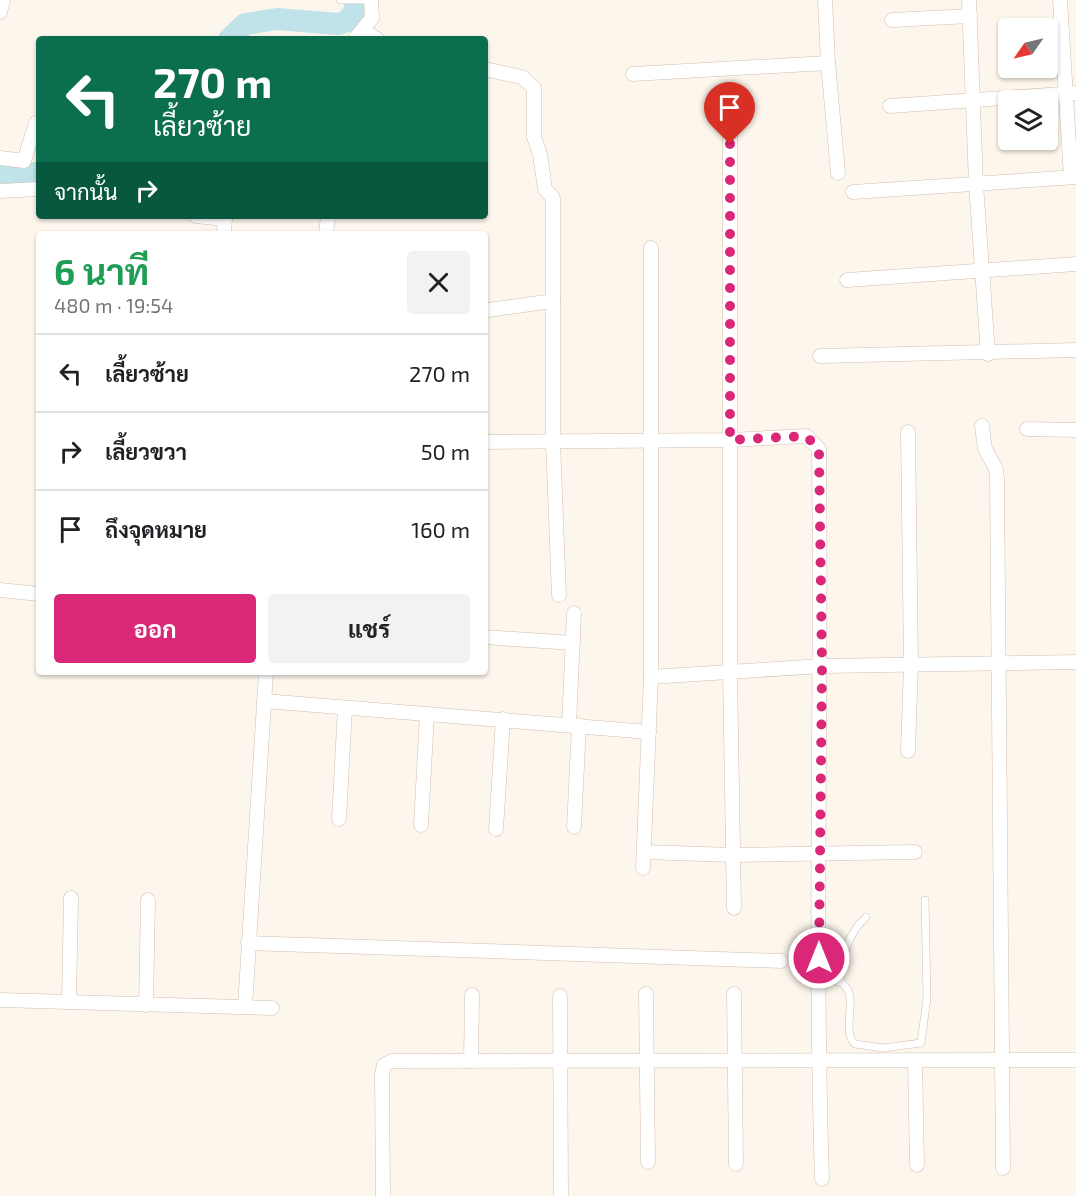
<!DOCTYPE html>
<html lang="th">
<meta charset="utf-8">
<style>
:root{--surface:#fff;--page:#f2f2f2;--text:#202124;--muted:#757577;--line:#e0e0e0;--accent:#db2777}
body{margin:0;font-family:"Exo 2",Sarabun,sans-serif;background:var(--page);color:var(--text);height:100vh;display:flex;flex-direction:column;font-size:22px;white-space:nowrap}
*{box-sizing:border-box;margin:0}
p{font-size:20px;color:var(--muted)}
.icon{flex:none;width:33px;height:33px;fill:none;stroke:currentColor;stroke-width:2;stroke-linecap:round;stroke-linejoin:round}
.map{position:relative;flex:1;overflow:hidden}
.drawer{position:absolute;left:36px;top:231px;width:452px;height:444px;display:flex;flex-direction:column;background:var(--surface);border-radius:6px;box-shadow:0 2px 4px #0004}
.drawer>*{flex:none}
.hud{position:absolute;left:36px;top:36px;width:452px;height:183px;border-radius:6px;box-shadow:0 2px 4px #0004;background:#0b6e4f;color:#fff;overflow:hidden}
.needle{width:39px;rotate:236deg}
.tools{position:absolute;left:998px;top:18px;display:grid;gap:12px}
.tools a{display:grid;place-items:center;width:60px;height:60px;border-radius:6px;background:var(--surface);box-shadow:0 2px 4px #0004;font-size:30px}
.pin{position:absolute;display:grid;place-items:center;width:51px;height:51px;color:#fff;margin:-62px -26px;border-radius:50% 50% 50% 0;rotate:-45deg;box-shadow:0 0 6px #0007}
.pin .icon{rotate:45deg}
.me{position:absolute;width:66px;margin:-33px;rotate:0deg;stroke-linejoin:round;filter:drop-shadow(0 0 4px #0008)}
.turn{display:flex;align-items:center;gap:21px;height:126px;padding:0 18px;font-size:27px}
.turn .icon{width:78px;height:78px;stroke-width:2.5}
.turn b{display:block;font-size:42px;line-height:51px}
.then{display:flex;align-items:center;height:57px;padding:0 18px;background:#0003;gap:12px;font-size:22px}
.round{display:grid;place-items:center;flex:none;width:63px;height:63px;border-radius:6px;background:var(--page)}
.overview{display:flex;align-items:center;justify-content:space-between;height:102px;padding:0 18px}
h1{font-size:36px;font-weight:700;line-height:45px;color:#1e9e55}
.primary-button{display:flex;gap:12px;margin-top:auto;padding:12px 18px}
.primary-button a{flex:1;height:69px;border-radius:6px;background:var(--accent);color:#fff;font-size:24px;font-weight:700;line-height:69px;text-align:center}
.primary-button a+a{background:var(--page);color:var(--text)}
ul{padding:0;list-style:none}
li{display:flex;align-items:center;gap:18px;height:78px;padding:0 18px;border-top:2px solid var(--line)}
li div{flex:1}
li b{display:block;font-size:22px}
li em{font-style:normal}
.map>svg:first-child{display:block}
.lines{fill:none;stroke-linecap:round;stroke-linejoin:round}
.river{stroke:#bfe3e8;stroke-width:22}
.lane-casing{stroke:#d1beb0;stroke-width:8}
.street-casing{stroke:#d1beb0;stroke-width:15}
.lane{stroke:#fff;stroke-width:7}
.street{stroke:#fff;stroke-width:14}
.route{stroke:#db2777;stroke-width:10;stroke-dasharray:0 18}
</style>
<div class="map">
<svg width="1076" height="1196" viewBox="0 0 1076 1196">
<rect width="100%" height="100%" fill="#fdf6ec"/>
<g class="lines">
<g class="river">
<polyline points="229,39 245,24 277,19 339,24 347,21 355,11 355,0"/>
<polyline points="0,174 39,173"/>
</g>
<g class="lane-casing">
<g id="lane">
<polyline points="340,0 368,0"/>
<path d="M819,978C826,980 837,980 843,984C860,997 840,1030 855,1044L883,1048L921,1043L927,998L925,900"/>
<path d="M840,982C843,956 846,936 866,917"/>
</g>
</g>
<g class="street-casing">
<g id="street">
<polyline points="825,0 828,63 838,173"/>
<polyline points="969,0 976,184 988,354"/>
<polyline points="1060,0 1071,177"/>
<polyline points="0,12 3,0"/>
<polyline points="892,20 970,16"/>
<polyline points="364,31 377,39"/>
<polyline points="355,39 372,18 371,0"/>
<polyline points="484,69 522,77 534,88 534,137 540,154 545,189 553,198 553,442 559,595"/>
<polyline points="633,74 828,63"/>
<polyline points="890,106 1076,93"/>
<polyline points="730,122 730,672 734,908"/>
<polyline points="0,158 24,161 36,123"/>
<polyline points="0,191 39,189"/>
<polyline points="853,192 1076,177"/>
<polyline points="196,216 225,219"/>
<polyline points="224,234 225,216"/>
<polyline points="326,234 328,216"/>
<polyline points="847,280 1076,264"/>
<polyline points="488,310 553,301"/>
<polyline points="820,356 1076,350"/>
<polyline points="982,426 985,449 996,469 997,479 1003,1168"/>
<polyline points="1027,429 1076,430"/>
<polyline points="908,432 911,665 908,751"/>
<path d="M484,442L730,440L806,436L819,449C822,692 814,936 822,1179"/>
<polyline points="0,590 39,594"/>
<polyline points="484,637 573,643"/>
<polyline points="651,677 822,666 1076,662"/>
<polyline points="264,701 649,732"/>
<polyline points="569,725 574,613"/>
<polyline points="339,819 345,708"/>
<polyline points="421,825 427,714"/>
<polyline points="574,827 579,725"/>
<polyline points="496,829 503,719"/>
<polyline points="644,852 733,855 915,852"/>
<polyline points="643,868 651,677 651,248"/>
<polyline points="248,943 781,961"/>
<polyline points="646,994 648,1162"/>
<polyline points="734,994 736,1164"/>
<polyline points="560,996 561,1196"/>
<polyline points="0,1000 272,1008"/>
<polyline points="69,1002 71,898"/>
<polyline points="146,1005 148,900"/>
<polyline points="245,1007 266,672"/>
<polyline points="471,1061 472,995"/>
<polyline points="915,1061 917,1165"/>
<polyline points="383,1196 382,1075 384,1065 392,1061 1076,1060"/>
</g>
</g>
<use href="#lane" class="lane"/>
<use href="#street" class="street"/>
</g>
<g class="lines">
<polyline class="route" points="730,144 730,440 806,436 819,449 822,666 819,958"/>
</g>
</svg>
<div class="tools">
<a><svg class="needle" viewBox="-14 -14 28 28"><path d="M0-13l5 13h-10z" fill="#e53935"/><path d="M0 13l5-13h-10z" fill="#757577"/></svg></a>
<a><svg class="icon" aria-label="layers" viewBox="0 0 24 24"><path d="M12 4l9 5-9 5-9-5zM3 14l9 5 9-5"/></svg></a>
</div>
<div class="pin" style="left:730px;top:144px;background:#d93025"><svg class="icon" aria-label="arrive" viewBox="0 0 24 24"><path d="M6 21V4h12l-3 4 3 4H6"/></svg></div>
<svg class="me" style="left:819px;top:958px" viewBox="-20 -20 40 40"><circle r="17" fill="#db2777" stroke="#fff" stroke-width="3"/><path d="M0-11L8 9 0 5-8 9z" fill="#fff"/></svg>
<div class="hud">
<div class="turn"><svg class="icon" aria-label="left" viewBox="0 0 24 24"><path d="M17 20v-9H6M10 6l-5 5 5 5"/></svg><div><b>270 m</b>เลี้ยวซ้าย</div></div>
<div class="then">จากนั้น<svg class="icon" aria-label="right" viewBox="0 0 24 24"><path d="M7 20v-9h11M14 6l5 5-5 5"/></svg></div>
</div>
<section class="drawer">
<div class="overview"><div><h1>6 นาที</h1><p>480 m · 19:54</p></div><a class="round"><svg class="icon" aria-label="close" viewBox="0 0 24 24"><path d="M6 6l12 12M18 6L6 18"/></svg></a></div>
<ul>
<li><svg class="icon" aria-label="left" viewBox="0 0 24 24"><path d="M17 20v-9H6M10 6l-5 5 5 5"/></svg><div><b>เลี้ยวซ้าย</b></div><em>270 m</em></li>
<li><svg class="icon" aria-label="right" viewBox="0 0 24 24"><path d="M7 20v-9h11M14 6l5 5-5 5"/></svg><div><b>เลี้ยวขวา</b></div><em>50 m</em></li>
<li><svg class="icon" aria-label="arrive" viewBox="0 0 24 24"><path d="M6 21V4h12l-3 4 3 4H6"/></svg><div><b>ถึงจุดหมาย</b></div><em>160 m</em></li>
</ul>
<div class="primary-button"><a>ออก</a><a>แชร์</a></div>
</section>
</div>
